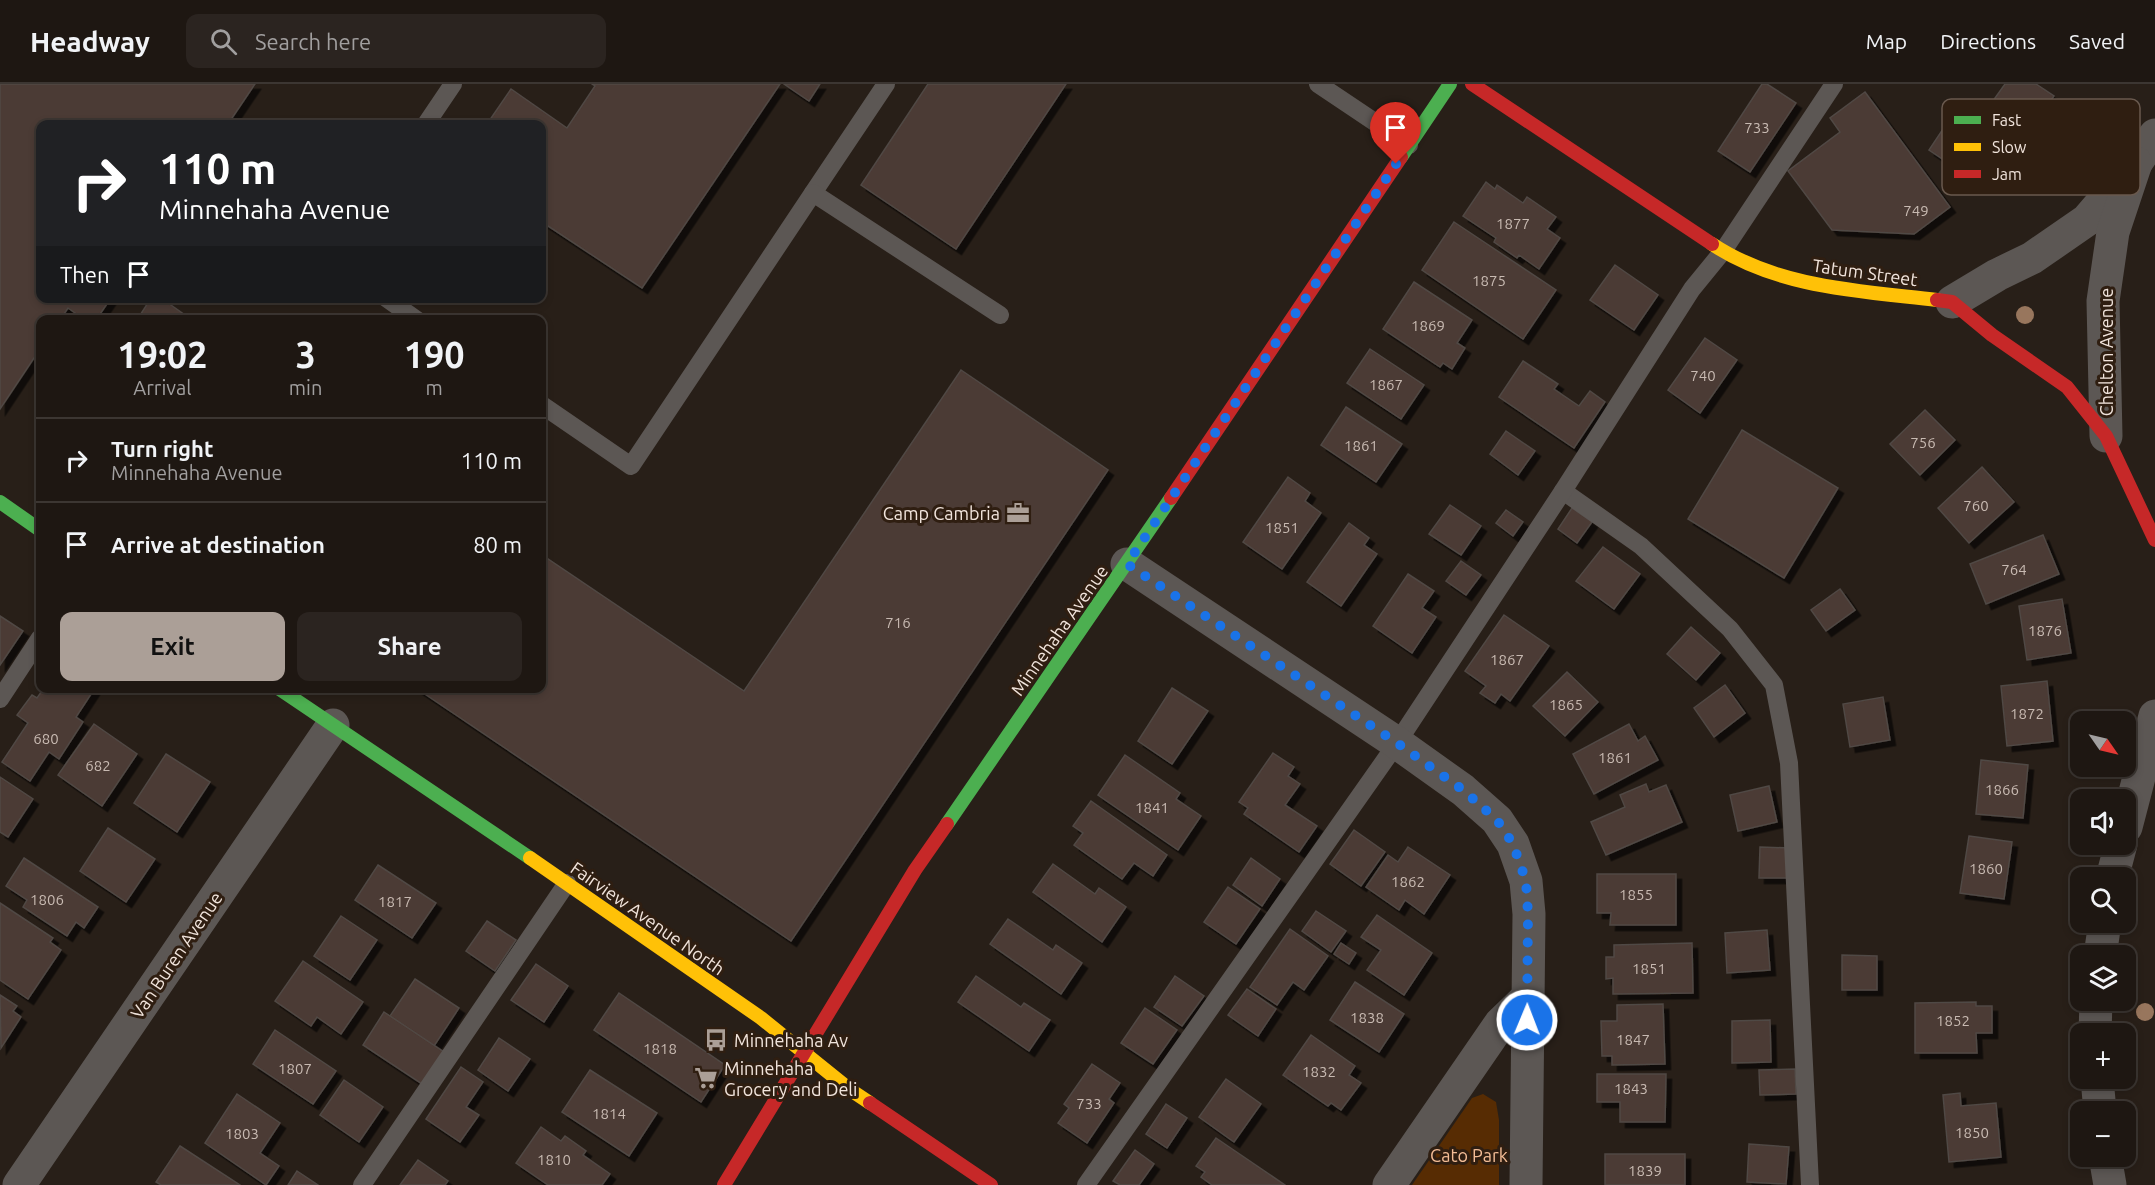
<!DOCTYPE html>
<meta charset="utf-8">
<style>
:root{--surface:#1e1712;--page:#2b2420;--text:#f1f3f6;--muted:#a19f9f;--line:#3c3632;--accent:#ab9f97}
body{margin:0;font-family:Ubuntu,sans-serif;background:var(--page);color:var(--text);height:100vh;display:flex;flex-direction:column;font-size:22px;white-space:nowrap}
*{box-sizing:border-box;margin:0}
p{font-size:20px;color:var(--muted)}
.icon{flex:none;width:33px;height:33px;fill:none;stroke:currentColor;stroke-width:2;stroke-linecap:round;stroke-linejoin:round}
.map{position:relative;flex:1;overflow:hidden}
.sheet{position:absolute;left:36px;top:231px;width:510px;height:378px;display:flex;flex-direction:column;background:var(--surface);border-radius:12px;box-shadow:0 3px 9px #0003,0 0 0 2px var(--line)}
.sheet>*{flex:none}
.guide{position:absolute;left:36px;top:36px;width:510px;height:183px;border-radius:12px;box-shadow:0 3px 9px #0003,0 0 0 2px var(--line);background:#202124;color:#fff;overflow:hidden}
.needle{width:39px;rotate:124deg}
.controls{position:absolute;left:2070px;top:627px;display:grid;gap:12px}
.controls a{display:grid;place-items:center;width:66px;height:66px;border-radius:12px;background:var(--surface);box-shadow:0 3px 9px #0003,0 0 0 2px var(--line);font-size:30px}
.pin{position:absolute;display:grid;place-items:center;width:51px;height:51px;color:#fff;margin:-62px -26px;border-radius:50% 50% 50% 0;rotate:-45deg;box-shadow:0 0 6px #0007}
.pin .icon{rotate:45deg}
.me{position:absolute;width:66px;margin:-33px;rotate:1deg;stroke-linejoin:round;filter:drop-shadow(0 0 4px #0008)}
.turn{display:flex;align-items:center;gap:21px;height:126px;padding:0 24px;font-size:27px}
.turn .icon{width:78px;height:78px;stroke-width:2.5}
.turn b{display:block;font-size:42px;line-height:51px}
.then{display:flex;align-items:center;height:57px;padding:0 24px;background:#0003;gap:12px;font-size:22px}
.eta{display:flex;justify-content:space-evenly;align-items:center;height:102px;text-align:center}
.eta b{font-size:36px;font-weight:700;line-height:42px}
.action{display:flex;gap:12px;margin-top:auto;padding:12px 24px}
.action a{flex:1;height:69px;border-radius:12px;background:var(--accent);color:#111;font-size:24px;font-weight:700;line-height:69px;text-align:center}
.action a+a{background:var(--page);color:var(--text)}
ul{padding:0;list-style:none}
li{display:flex;align-items:center;gap:18px;height:84px;padding:0 24px;border-top:2px solid var(--line)}
li div{flex:1}
li b{display:block;font-size:22px}
li em{font-style:normal}
header{display:flex;align-items:center;gap:36px;box-sizing:border-box;height:84px;padding:0 30px;background:var(--surface);border-bottom:2px solid var(--line)}
header strong{font-size:28px}
nav{display:flex;gap:33px;margin-inline-start:auto;font-size:21px}
.search{width:420px;height:54px;background:var(--page);display:flex;align-items:center;gap:15px;box-sizing:border-box;padding:0 21px;border-radius:12px;color:var(--muted);font-size:22px}
.map>svg:first-child{display:block}
.green{fill:#572c03}
.building{fill:#4c3a34;stroke:#504844;stroke-width:1.5;filter:url(#shadow)}
.lines{fill:none;stroke-linecap:round;stroke-linejoin:round}
.lane{stroke:#5c5754;stroke-width:18}
.street{stroke:#5c5754;stroke-width:33}
.fast{stroke:#4caf50;stroke-width:14}
.slow{stroke:#ffc107;stroke-width:14}
.jam{stroke:#c62828;stroke-width:14}
.tree{fill:#98765d}
.route{stroke:#1a73e8;stroke-width:10;stroke-dasharray:0 18}
.labels{text-anchor:middle;dominant-baseline:central;stroke-width:6;stroke-linejoin:round;paint-order:stroke}
.number-label{font-size:15px;fill:#c8bab2}
.street-label{font-size:18px;fill:#f1e4dc;stroke:#2f1e11}
.poi-label{font-size:18px;fill:#f1e4dc;stroke:#2f1e11;text-anchor:start}
.park-label{font-size:18px;fill:#f4bd96;stroke:#2f1e11}
.key{fill:#2f1e11;stroke:#69594e;stroke-width:1.5}
.key-label{font-size:16px;fill:#f1e4dc}
</style>
<header>
<strong>Headway</strong>
<div class="search"><svg class="icon" aria-label="search" viewBox="0 0 24 24"><circle cx="10" cy="10" r="6"/><path d="M15 15l6 6"/></svg>Search here</div>
<nav><a>Map</a><a>Directions</a><a>Saved</a></nav>
</header>
<div class="map">
<svg width="2155" height="1101" viewBox="0 0 2155 1101">
<defs>
<filter id="shadow"><feDropShadow dx="5.5" dy="5.5" stdDeviation="0" flood-color="#0009"/></filter>
</defs>
<rect width="100%" height="100%" fill="#281f18"/>
<polygon class="green" points="1483,1010 1496,1018 1499,1036 1499,1101 1412,1101 1472,1014"/>
<g class="building">
<polygon points="0,0 255,0 228,40 40,40 40,214 111,214 96,236 85,236 68,224 60,236 40,236 40,265 0,325"/>
<polygon points="592,0 780,0 642,204 542,138 542,40 487,40 511,5 567,44 595,2"/>
<polygon points="784,0 820,0 809,17"/>
<polygon points="928,0 1066,0 956,165 861,101"/>
<polygon points="1762,0 1767,0 1796,19 1750,88 1718,67"/>
<polygon points="2005,0 2036,0 2054,12 2029,48 1990,21"/>
<polygon points="1865,8 1950,123 1914,150 1832,146 1788,87 1840,48 1830,34"/>
<polygon points="1957,24 2003,54 2001,57 2009,63 1984,100 1976,94 1974,96 1929,66"/>
<polygon points="1486,98 1495,105 1497,101 1523,119 1527,113 1556,133 1547,145 1560,154 1539,185 1519,171 1517,174 1494,158 1496,154 1463,132"/>
<polygon points="1454,138 1556,206 1523,255 1422,186"/>
<polygon points="1615,181 1658,211 1634,246 1590,216"/>
<polygon points="1414,198 1472,236 1457,259 1465,264 1452,285 1443,279 1440,283 1383,245"/>
<polygon points="151,214 161,214 192,236 137,236"/>
<polygon points="1705,254 1737,276 1700,329 1668,306"/>
<polygon points="1370,265 1424,301 1401,335 1347,299"/>
<polygon points="1523,277 1558,300 1554,305 1579,322 1590,307 1605,318 1574,364 1499,313"/>
<polygon points="961,286 1108,386 791,857 416,604 542,604 542,471 744,607"/>
<polygon points="1346,323 1402,360 1376,398 1321,361"/>
<polygon points="1925,326 1955,356 1920,391 1890,360"/>
<polygon points="1742,346 1838,404 1784,494 1688,435"/>
<polygon points="1506,347 1535,367 1518,391 1490,370"/>
<polygon points="1982,383 2014,418 1969,459 1938,424"/>
<polygon points="1288,393 1310,409 1305,417 1321,429 1282,485 1243,458"/>
<polygon points="1450,421 1481,442 1461,471 1429,450"/>
<polygon points="1572,424 1592,438 1577,459 1558,445"/>
<polygon points="1506,426 1523,438 1513,452 1496,439"/>
<polygon points="1349,439 1369,454 1364,461 1377,470 1341,522 1307,498"/>
<polygon points="2043,451 2059,490 1986,520 1970,480"/>
<polygon points="1603,463 1640,490 1614,525 1576,497"/>
<polygon points="1461,477 1481,491 1466,511 1446,497"/>
<polygon points="1408,490 1434,507 1422,524 1436,533 1412,569 1373,542"/>
<polygon points="1840,505 1855,526 1826,547 1811,526"/>
<polygon points="2062,515 2071,569 2027,576 2019,522"/>
<polygon points="1504,531 1549,562 1510,617 1501,610 1495,619 1480,609 1486,602 1465,587"/>
<polygon points="0,532 23,547 0,581"/>
<polygon points="1691,543 1720,569 1696,596 1667,570"/>
<polygon points="1567,588 1598,618 1565,652 1533,622"/>
<polygon points="2047,597 2053,657 2007,662 2001,602"/>
<polygon points="1725,601 1745,629 1714,653 1694,624"/>
<polygon points="44,604 95,604 76,633 83,638 59,675 49,668 30,697 2,678 28,639 17,631 32,611 37,614"/>
<polygon points="1172,604 1208,627 1172,680 1138,657"/>
<polygon points="1883,613 1890,656 1850,663 1843,620"/>
<polygon points="94,640 137,670 102,722 58,691"/>
<polygon points="1629,640 1638,657 1645,652 1658,676 1594,710 1573,670"/>
<polygon points="1273,669 1294,683 1288,692 1300,700 1285,721 1317,742 1299,768 1244,730 1248,724 1239,718"/>
<polygon points="166,670 210,698 177,748 134,719"/>
<polygon points="1125,671 1180,709 1176,715 1201,732 1178,766 1098,711"/>
<polygon points="1981,676 2028,681 2023,734 1976,730"/>
<polygon points="0,693 33,715 8,753 0,748"/>
<polygon points="1646,700 1649,708 1666,701 1682,738 1606,771 1591,738 1625,723 1620,711"/>
<polygon points="1769,702 1777,738 1738,747 1730,711"/>
<polygon points="1091,717 1167,771 1153,792 1134,779 1122,795 1074,761 1083,749 1073,742"/>
<polygon points="108,744 155,775 126,818 80,787"/>
<polygon points="1354,746 1385,768 1361,802 1330,780"/>
<polygon points="1969,752 2012,758 2004,815 1960,809"/>
<polygon points="1408,763 1450,791 1424,830 1405,816 1399,826 1366,803 1388,771 1398,778"/>
<polygon points="1760,763 1790,764 1789,794 1759,794"/>
<polygon points="24,774 98,823 84,844 76,838 67,852 23,823 27,816 6,802"/>
<polygon points="1251,774 1280,795 1262,822 1233,801"/>
<polygon points="1053,780 1095,810 1099,804 1126,823 1102,858 1033,808"/>
<polygon points="378,781 436,819 412,854 355,816"/>
<polygon points="1597,790 1676,790 1676,841 1610,841 1611,829 1597,829"/>
<polygon points="1228,803 1260,825 1236,860 1204,838"/>
<polygon points="0,819 53,854 50,858 61,866 28,915 0,896"/>
<polygon points="1316,827 1346,847 1331,868 1302,847"/>
<polygon points="1377,831 1432,869 1404,911 1367,886 1381,866 1361,853"/>
<polygon points="341,832 377,856 350,896 314,872"/>
<polygon points="1008,835 1053,866 1056,861 1082,879 1061,910 990,860"/>
<polygon points="487,837 516,856 495,887 466,867"/>
<polygon points="1290,845 1328,872 1304,906 1293,898 1277,921 1250,903"/>
<polygon points="1767,846 1770,886 1727,889 1725,849"/>
<polygon points="1341,859 1356,869 1349,880 1334,870"/>
<polygon points="1692,859 1693,909 1613,910 1613,894 1606,895 1606,873 1614,873 1614,861"/>
<polygon points="1842,871 1877,872 1877,906 1842,906"/>
<polygon points="303,877 363,918 341,950 317,933 311,942 275,917"/>
<polygon points="536,880 568,902 544,938 511,916"/>
<polygon points="976,892 1021,923 1024,919 1050,936 1029,967 958,918"/>
<polygon points="1175,892 1204,912 1182,942 1154,923"/>
<polygon points="415,895 459,924 434,962 390,932"/>
<polygon points="1355,898 1404,930 1379,968 1330,936"/>
<polygon points="1247,905 1276,925 1258,952 1228,931"/>
<polygon points="619,909 725,981 701,1018 594,946"/>
<polygon points="0,911 17,922 13,927 21,933 1,964"/>
<polygon points="1976,918 1976,922 1992,922 1992,949 1976,949 1977,969 1915,969 1915,919"/>
<polygon points="1663,920 1665,980 1612,981 1612,972 1602,972 1601,937 1617,937 1617,921"/>
<polygon points="1145,924 1177,946 1153,980 1121,959"/>
<polygon points="384,928 444,968 422,1000 363,961"/>
<polygon points="1770,936 1771,978 1732,979 1732,937"/>
<polygon points="275,946 336,987 313,1020 253,980"/>
<polygon points="1311,951 1355,982 1349,991 1361,999 1341,1026 1331,1019 1328,1022 1283,991"/>
<polygon points="499,954 530,975 508,1007 478,986"/>
<polygon points="1092,980 1120,999 1109,1015 1114,1019 1087,1059 1058,1039 1069,1024 1064,1020"/>
<polygon points="461,983 483,998 466,1023 479,1031 460,1058 426,1035"/>
<polygon points="1795,985 1796,1010 1760,1011 1759,986"/>
<polygon points="590,986 657,1029 629,1072 562,1028"/>
<polygon points="1597,990 1666,990 1665,1038 1620,1038 1620,1018 1597,1018"/>
<polygon points="1226,995 1261,1020 1234,1058 1199,1033"/>
<polygon points="344,996 383,1023 359,1058 320,1031"/>
<polygon points="1960,1009 1961,1022 1996,1019 2001,1073 1949,1078 1943,1011"/>
<polygon points="237,1010 280,1039 260,1069 279,1082 266,1101 205,1059"/>
<polygon points="1166,1020 1187,1034 1167,1064 1146,1050"/>
<polygon points="541,1043 561,1057 565,1052 586,1067 583,1071 610,1090 602,1101 548,1101 516,1079"/>
<polygon points="1216,1054 1285,1101 1212,1101 1201,1093 1205,1088 1196,1082"/>
<polygon points="1749,1060 1789,1063 1786,1100 1747,1098"/>
<polygon points="180,1062 240,1101 161,1101 156,1098"/>
<polygon points="1135,1066 1154,1080 1139,1101 1120,1101 1113,1097"/>
<rect x="1605" y="1070" width="80" height="31"/>
<polygon points="418,1076 448,1097 445,1101 400,1101"/>
<polygon points="297,1087 318,1101 288,1101"/>
</g>
<g class="lines">
<g class="lane">
<polyline points="1318,0 1409,61"/>
<polyline points="426,40 453,0"/>
<polyline points="813,109 886,0"/>
<polyline points="386,214 417,236"/>
<polyline points="542,321 631,382 813,109 1000,231"/>
<polyline points="1563,407 1641,462 1730,545 1774,601 1789,679 1810,1101"/>
<polyline points="0,615 40,554"/>
<polyline points="362,1101 567,799"/>
<polyline points="1086,1101 1397,659 1563,407 1692,205 1723,167 1834,0"/>
</g>
<g class="street">
<polyline points="1952,218 1997,191 2032,174 2087,136 2136,79 2155,51"/>
<polyline points="2106,352 2103,217 2113,148 2136,79"/>
<polyline points="1127,480 1397,659 1463,706 1497,736 1513,760 1526,797 1529,830 1526,1101"/>
<polyline points="2126,743 2155,632"/>
<polyline points="2112,794 2121,760"/>
<polyline points="2100,872 2105,838"/>
<polyline points="2095,950 2096,916"/>
<polyline points="2097,994 2100,1028"/>
<polyline points="2105,1072 2110,1101"/>
<polyline points="19,1101 333,641"/>
<polyline points="1389,1101 1500,940 1528,913"/>
</g>
<g class="fast">
<polyline points="1401,73 1450,0"/>
<polyline points="0,418 40,446"/>
<polyline points="278,604 530,774"/>
<polyline points="947,740 1171,414"/>
</g>
<g class="slow">
<path d="M1712,160C1778,204 1861,207 1937,216"/>
<polyline points="530,774 761,934 849,1005 870,1019"/>
</g>
<g class="jam">
<polyline points="1472,0 1712,160"/>
<polyline points="1937,216 1952,218 1992,251 2067,303 2106,352 2155,456"/>
<polyline points="1171,414 1401,73"/>
<polyline points="870,1019 991,1101"/>
<polyline points="724,1101 915,786 947,740"/>
</g>
</g>
<g class="tree">
<circle cx="2025" cy="231" r="9"/>
<circle cx="2145" cy="928" r="9"/>
</g>
<g class="lines">
<polyline class="route" points="1396,80 1127,480 1397,659 1463,706 1497,736 1513,760 1526,797 1528,830 1527,936"/>
</g>
<defs>
<g id="office-bare" transform="scale(1.8)"><path d="M-6-3h4V-5.5h4V-3h4V5H-6ZM-1-4.5V-3h2v-1.5ZM-6 0V1H6V0Z" fill="#ab9f97" stroke="#2f1e11" stroke-width="2.5" paint-order="stroke"/></g>
<g id="bus-bare" transform="scale(1.8)"><path d="M-5-6H5V4H4V6H2V4H-2V6H-4V4H-5ZM-3.5-4V0h7V-4ZM-3.5 1.2v1.5H-2V1.2ZM2 1.2v1.5H3.5V1.2Z" fill="#ab9f97" stroke="#2f1e11" stroke-width="2.5" paint-order="stroke"/></g>
<g id="supermarket-bare" transform="scale(1.8)"><path d="M-6-5.5h2.5l.6 2H6L4.5 2H-2.5L-4.4-4H-6ZM-1.5 3.2a1.3 1.3 0 1 0 .1 0ZM3 3.2a1.3 1.3 0 1 0 .1 0Z" fill="#ab9f97" stroke="#2f1e11" stroke-width="2.5" paint-order="stroke"/></g>
</defs>
<g fill-rule="evenodd">
<use href="#office-bare" x="1018" y="429"/>
<use href="#bus-bare" x="716" y="956"/>
<use href="#supermarket-bare" x="706" y="994"/>
</g>
<g class="labels">
<g class="number-label">
<text x="1757" y="43">733</text>
<text x="1916" y="126">749</text>
<text x="1513" y="139">1877</text>
<text x="1489" y="196">1875</text>
<text x="1428" y="241">1869</text>
<text x="1703" y="291">740</text>
<text x="1386" y="300">1867</text>
<text x="1923" y="358">756</text>
<text x="1361" y="361">1861</text>
<text x="1976" y="421">760</text>
<text x="1282" y="443">1851</text>
<text x="2014" y="485">764</text>
<text x="898" y="538">716</text>
<text x="2045" y="546">1876</text>
<text x="1507" y="575">1867</text>
<text x="1566" y="620">1865</text>
<text x="2027" y="629">1872</text>
<text x="46" y="654">680</text>
<text x="1615" y="673">1861</text>
<text x="98" y="681">682</text>
<text x="2002" y="705">1866</text>
<text x="1152" y="723">1841</text>
<text x="1986" y="784">1860</text>
<text x="1408" y="797">1862</text>
<text x="1636" y="810">1855</text>
<text x="47" y="815">1806</text>
<text x="395" y="817">1817</text>
<text x="1649" y="884">1851</text>
<text x="1367" y="933">1838</text>
<text x="1953" y="936">1852</text>
<text x="1633" y="955">1847</text>
<text x="660" y="964">1818</text>
<text x="295" y="984">1807</text>
<text x="1319" y="987">1832</text>
<text x="1631" y="1004">1843</text>
<text x="1089" y="1019">733</text>
<text x="609" y="1029">1814</text>
<text x="1972" y="1048">1850</text>
<text x="242" y="1049">1803</text>
<text x="554" y="1075">1810</text>
<text x="1645" y="1086">1839</text>
</g>
<g class="street-label">
<text transform="translate(1865 188) rotate(8)">Tatum Street</text>
<text transform="translate(2106 268) rotate(-90)">Chelton Avenue</text>
<text transform="translate(1059 546) rotate(-55)">Minnehaha Avenue</text>
<text transform="translate(648 834) rotate(35)">Fairview Avenue North</text>
<text transform="translate(176 871) rotate(-56)">Van Buren Avenue</text>
</g>
<g class="poi-label">
<text x="1000" y="429" text-anchor="end">Camp Cambria</text>
<text x="734" y="956">Minnehaha Av</text>
<text x="724" y="984">Minnehaha<tspan x="724" dy="21">Grocery and Deli</tspan></text>
</g>
<g class="park-label">
<text x="1469" y="1071">Cato Park</text>
</g>
</g>
<rect x="1942" y="15" width="198" height="96" rx="9" class="key"/>
<rect x="1954" y="32" width="27" height="8" fill="#4caf50"/>
<rect x="1954" y="59" width="27" height="8" fill="#ffc107"/>
<rect x="1954" y="86" width="27" height="8" fill="#c62828"/>
<g class="key-label">
<text x="1992" y="42">Fast</text>
<text x="1992" y="69">Slow</text>
<text x="1992" y="96">Jam</text>
</g>
</svg>
<div class="controls">
<a><svg class="needle" viewBox="-14 -14 28 28"><path d="M0-13l5 13h-10z" fill="#e53935"/><path d="M0 13l5-13h-10z" fill="#a19f9f"/></svg></a>
<a><svg class="icon" aria-label="sound" viewBox="0 0 24 24"><path d="M4 9h4l5-4v14l-5-4H4zM17 9q2 3 0 6"/></svg></a>
<a><svg class="icon" aria-label="search" viewBox="0 0 24 24"><circle cx="10" cy="10" r="6"/><path d="M15 15l6 6"/></svg></a>
<a><svg class="icon" aria-label="layers" viewBox="0 0 24 24"><path d="M12 4l9 5-9 5-9-5zM3 14l9 5 9-5"/></svg></a>
<a>+</a>
<a>−</a>
</div>
<div class="pin" style="left:1396px;top:80px;background:#d93025"><svg class="icon" aria-label="arrive" viewBox="0 0 24 24"><path d="M6 21V4h12l-3 4 3 4H6"/></svg></div>
<svg class="me" style="left:1527px;top:936px" viewBox="-20 -20 40 40"><circle r="17" fill="#1a73e8" stroke="#fff" stroke-width="3"/><path d="M0-11L8 9 0 5-8 9z" fill="#fff"/></svg>
<div class="guide">
<div class="turn"><svg class="icon" aria-label="right" viewBox="0 0 24 24"><path d="M7 20v-9h11M14 6l5 5-5 5"/></svg><div><b>110 m</b>Minnehaha Avenue</div></div>
<div class="then">Then<svg class="icon" aria-label="arrive" viewBox="0 0 24 24"><path d="M6 21V4h12l-3 4 3 4H6"/></svg></div>
</div>
<section class="sheet">
<div class="eta">
<div><b>19:02</b><p>Arrival</p></div>
<div><b>3</b><p>min</p></div>
<div><b>190</b><p>m</p></div>
</div>
<ul>
<li><svg class="icon" aria-label="right" viewBox="0 0 24 24"><path d="M7 20v-9h11M14 6l5 5-5 5"/></svg><div><b>Turn right</b><p>Minnehaha Avenue</p></div><em>110 m</em></li>
<li><svg class="icon" aria-label="arrive" viewBox="0 0 24 24"><path d="M6 21V4h12l-3 4 3 4H6"/></svg><div><b>Arrive at destination</b></div><em>80 m</em></li>
</ul>
<div class="action"><a>Exit</a><a>Share</a></div>
</section>
</div>
